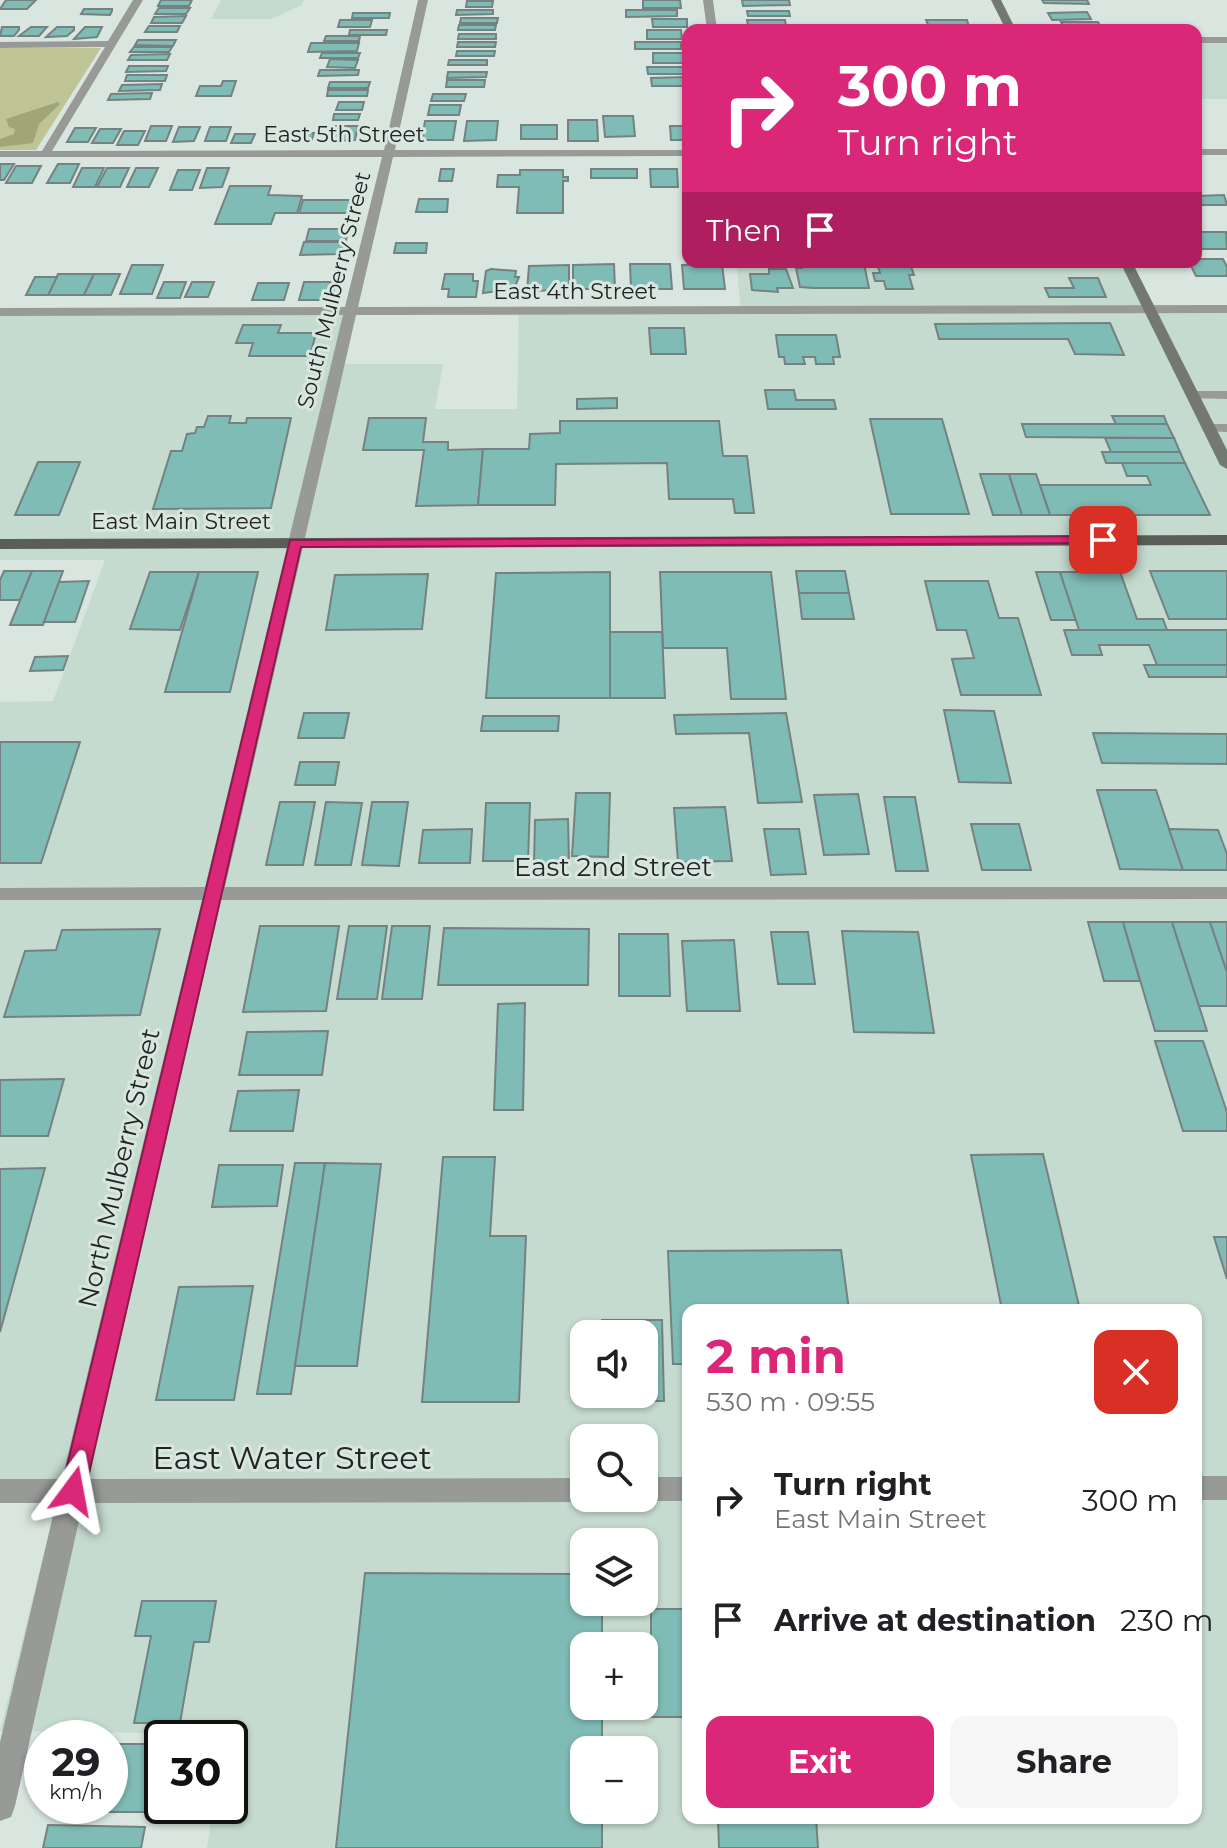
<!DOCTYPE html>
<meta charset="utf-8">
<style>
:root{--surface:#fff;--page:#f6f6f6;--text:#202124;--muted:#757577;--accent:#db2777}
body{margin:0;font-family:Montserrat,sans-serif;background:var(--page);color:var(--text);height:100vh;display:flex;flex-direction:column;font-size:30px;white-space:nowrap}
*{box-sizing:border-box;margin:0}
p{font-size:26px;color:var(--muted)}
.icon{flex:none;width:44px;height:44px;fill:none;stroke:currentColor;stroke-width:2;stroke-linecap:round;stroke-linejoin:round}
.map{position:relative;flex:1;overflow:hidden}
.details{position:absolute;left:682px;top:1304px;width:520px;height:520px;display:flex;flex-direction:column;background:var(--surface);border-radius:16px;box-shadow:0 2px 6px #0004}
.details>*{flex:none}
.top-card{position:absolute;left:682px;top:24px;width:520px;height:244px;border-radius:16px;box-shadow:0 2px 6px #0004;background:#db2777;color:#fff;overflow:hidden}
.fabs{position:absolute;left:570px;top:1320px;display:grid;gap:16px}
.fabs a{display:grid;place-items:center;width:88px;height:88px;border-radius:16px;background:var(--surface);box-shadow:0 2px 6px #0004;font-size:40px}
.speed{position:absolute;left:24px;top:1720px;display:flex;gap:16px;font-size:40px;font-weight:700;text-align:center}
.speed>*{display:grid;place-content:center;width:104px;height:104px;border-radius:50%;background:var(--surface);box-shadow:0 2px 6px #0004;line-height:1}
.speed small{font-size:20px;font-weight:400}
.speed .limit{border:4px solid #111;border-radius:12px;background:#fff;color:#111}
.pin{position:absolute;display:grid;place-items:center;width:68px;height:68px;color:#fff;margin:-34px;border-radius:16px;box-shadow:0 4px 12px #0006}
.me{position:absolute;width:88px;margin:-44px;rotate:13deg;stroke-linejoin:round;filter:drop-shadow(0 0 6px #0008)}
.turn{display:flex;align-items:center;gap:28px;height:168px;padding:0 24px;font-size:36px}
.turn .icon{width:104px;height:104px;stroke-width:2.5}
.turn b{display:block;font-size:56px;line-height:68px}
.then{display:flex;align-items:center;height:76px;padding:0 24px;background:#0003;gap:16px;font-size:30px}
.round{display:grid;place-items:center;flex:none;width:84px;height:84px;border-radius:16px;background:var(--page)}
.head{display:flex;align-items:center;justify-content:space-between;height:136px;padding:0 24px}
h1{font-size:48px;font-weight:700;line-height:60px;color:var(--accent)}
.primary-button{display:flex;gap:16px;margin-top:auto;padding:16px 24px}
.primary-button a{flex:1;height:92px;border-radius:16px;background:var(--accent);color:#fff;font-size:32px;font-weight:700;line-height:92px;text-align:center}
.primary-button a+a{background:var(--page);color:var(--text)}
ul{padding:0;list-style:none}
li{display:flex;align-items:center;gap:24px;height:120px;padding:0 24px}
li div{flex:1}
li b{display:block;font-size:30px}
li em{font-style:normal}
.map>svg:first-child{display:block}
.built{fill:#c6dbd0;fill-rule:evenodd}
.green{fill:#bfc497}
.forest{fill:#a1a678}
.building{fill:#80bcb6;stroke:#748281;stroke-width:2}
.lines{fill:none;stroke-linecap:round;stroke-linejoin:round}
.minor{fill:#979a96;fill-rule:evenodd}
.tertiary{fill:#979a96;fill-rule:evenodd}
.secondary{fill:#737871;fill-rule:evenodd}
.primary{fill:#595f57;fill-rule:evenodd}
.route{fill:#db2777;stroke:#8e194d;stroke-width:2}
.labels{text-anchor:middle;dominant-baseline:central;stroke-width:6;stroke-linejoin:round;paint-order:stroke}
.far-street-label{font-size:22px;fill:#202523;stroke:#d8e6df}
.street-label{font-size:26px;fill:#202523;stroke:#d8e6df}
.near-street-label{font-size:32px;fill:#202523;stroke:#d8e6df}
</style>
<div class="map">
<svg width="1227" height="1848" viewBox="0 0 1227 1848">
<rect width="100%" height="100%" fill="#d8e6df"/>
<g class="built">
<polygon points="221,0 304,0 302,5 271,19 211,19"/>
<rect x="1196" y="40" width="31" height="59"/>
<path d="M736,262H1126L1150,309H1227V1848H207L213,1806H230V1738H224V1734L0,1731L56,1503H0V702L53,701L105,560H0V312H350L337,364H443L435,409H517L519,312L741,310ZM688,1310H1196V1818H688ZM584,1334H644V1394H584ZM584,1438H644V1498H584ZM584,1542H644V1602H584ZM584,1646H644V1706H584ZM584,1750H644V1810H584Z"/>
</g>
<polygon class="green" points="0,48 101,48 36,150 0,150"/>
<polygon class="forest" points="58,102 60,104 39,124 33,143 0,147 0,139 14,134 15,129 9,127 6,119"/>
<g class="building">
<polygon points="6,0 36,0 27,9 0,9"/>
<polygon points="161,0 192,0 189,6 158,6"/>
<polygon points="643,0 680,0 681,8 643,8"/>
<polygon points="742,0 789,0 790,5 743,6"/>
<polygon points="1042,0 1087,0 1089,4 1044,3"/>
<polygon points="467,1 493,1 492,7 466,7"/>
<polygon points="159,8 190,8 186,14 155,14"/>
<polygon points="84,9 112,9 112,11 110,15 81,14"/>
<polygon points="457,10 493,10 493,14 456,15"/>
<polygon points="626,10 677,10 677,16 626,17"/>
<polygon points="747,11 789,11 790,16 748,16"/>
<polygon points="1087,12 1091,19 1052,20 1048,13"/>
<polygon points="353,13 390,13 389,18 352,18"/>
<polygon points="186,16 182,23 151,23 154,17"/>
<polygon points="461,18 498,18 497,23 460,23"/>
<polygon points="652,19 687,19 687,27 653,27"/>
<polygon points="340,20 372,20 370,27 338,27"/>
<polygon points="747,20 785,20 786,26 748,26"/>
<polygon points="926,20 967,20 969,27 929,27"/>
<polygon points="1061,22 1098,22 1101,27 1064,27"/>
<polygon points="459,25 496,25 495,30 458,30"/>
<polygon points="149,26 180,26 177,32 145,32"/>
<polygon points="2,27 19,27 19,30 14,36 0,36"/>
<polygon points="31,27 47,27 39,36 19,36"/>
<polygon points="57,27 74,27 74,30 67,36 46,37"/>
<polygon points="85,27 102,27 97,37 74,39"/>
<polygon points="350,30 387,30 386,35 349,35"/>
<polygon points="647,30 681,30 682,39 647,39"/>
<polygon points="459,34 496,34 496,39 458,39"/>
<polygon points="326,36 360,36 359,41 324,41"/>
<polygon points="138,40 176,40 173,46 135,45"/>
<polygon points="458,42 496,42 495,47 457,47"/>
<rect x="635" y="42" width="46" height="7"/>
<polygon points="311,43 359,43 357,51 308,52"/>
<polygon points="134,47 172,47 169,52 130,52"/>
<polygon points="457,51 495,51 494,56 456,56"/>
<polygon points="322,53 360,53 358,58 320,58"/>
<rect x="653" y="53" width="35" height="10"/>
<polygon points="170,54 167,60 128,60 131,55"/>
<polygon points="330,59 358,60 355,68 327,67"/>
<polygon points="449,60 487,60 487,65 448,65"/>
<polygon points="129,66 168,66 166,71 126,72"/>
<polygon points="647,67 687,67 688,74 648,74"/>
<polygon points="320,70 359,70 358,75 318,76"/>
<polygon points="448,72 487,72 486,77 447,78"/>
<polygon points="127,75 167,75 165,81 125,81"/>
<polygon points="685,77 686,86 652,86 651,78"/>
<polygon points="447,80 485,80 484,87 446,87"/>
<polygon points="223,81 236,81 231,96 196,96 200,86 221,86"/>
<polygon points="330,82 370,82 368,88 328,88"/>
<polygon points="162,84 160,90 119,91 122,85"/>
<polygon points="328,90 368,90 367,96 327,96"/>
<polygon points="152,93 150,99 108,100 111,94"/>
<polygon points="433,94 466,94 464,101 431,101"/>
<polygon points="339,102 364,102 362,110 336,110"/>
<polygon points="430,105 461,105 459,115 428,115"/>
<polygon points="334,114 360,114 358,120 333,120"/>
<polygon points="603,116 633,116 635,136 605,137"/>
<polygon points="568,120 597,120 598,141 568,141"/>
<polygon points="425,121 456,121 453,140 422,140"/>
<polygon points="467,121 498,121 496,140 464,141"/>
<rect x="521" y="125" width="36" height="14"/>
<polygon points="151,126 172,126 166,141 145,141"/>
<polygon points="332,126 358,126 355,140 328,141"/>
<polygon points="670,126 688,126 688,140 671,140"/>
<polygon points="179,127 200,127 194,141 173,142"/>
<polygon points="210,127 231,127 226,141 205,141"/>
<polygon points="75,128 96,128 88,142 67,142"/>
<polygon points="100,129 121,129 113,143 92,143"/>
<polygon points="124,131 145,131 138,145 117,145"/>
<polygon points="274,133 314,133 311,142 270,142"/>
<polygon points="235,134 255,134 251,143 231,143"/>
<polygon points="0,164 14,164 4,180 0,180"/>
<polygon points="58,164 79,164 70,183 47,183"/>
<polygon points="16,166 41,166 32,183 6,183"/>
<polygon points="82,168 104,168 95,187 73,187"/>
<polygon points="107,168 129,168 120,187 97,187"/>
<polygon points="136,168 158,168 149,187 127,187"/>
<polygon points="207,168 229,168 222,187 200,188"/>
<polygon points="441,169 454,169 452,181 439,181"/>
<rect x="591" y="169" width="46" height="9"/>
<polygon points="650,169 677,169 678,187 651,187"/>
<polygon points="178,170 200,170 192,190 170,190"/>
<polygon points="520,170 563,170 563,177 568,177 568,181 563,181 563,213 517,213 519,187 497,187 498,175 520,175"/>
<polygon points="230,186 271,186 268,195 302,196 297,213 275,213 271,224 215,224"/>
<polygon points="1224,195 1227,205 1196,205 1196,196"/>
<polygon points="419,199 448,199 447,212 416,212"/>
<polygon points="303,200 352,200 348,213 299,213"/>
<polygon points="309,229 348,229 346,241 306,241"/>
<polygon points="1196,232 1226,232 1227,249 1196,249"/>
<polygon points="304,242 344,242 341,254 300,255"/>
<polygon points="396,243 427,243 426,253 394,253"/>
<polygon points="1196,259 1223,259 1227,267 1227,276 1196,276 1189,262 1196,262"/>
<polygon points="801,262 877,262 877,264 864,264 869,288 813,288 800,287 796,268 802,268"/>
<polygon points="614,264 615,289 573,289 573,265"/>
<polygon points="630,264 670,264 672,289 631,289"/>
<polygon points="722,264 725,289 684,289 682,265"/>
<polygon points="891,264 910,264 914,275 909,275 913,289 886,289 884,281 875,281 873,273 880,273 878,267 892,267"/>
<polygon points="132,265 163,265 152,294 120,294"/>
<polygon points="569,265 569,290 527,291 529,266"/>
<polygon points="491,269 516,271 515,277 519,277 514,289 483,293 486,271"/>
<polygon points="769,269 786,269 793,288 777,288 778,292 752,290 750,274 769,274"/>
<polygon points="58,274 94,274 84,295 48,295"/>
<polygon points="94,274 120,274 111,295 84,295"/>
<polygon points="445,274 473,274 473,281 478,281 476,297 448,297 449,289 442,289"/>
<polygon points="35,277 57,277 48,295 26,295"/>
<polygon points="1069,278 1098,278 1106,297 1049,297 1045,288 1074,288"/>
<polygon points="164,282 186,282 180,298 157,298"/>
<polygon points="192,282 214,282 208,297 185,297"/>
<polygon points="304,282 336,282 331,300 299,300"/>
<polygon points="258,283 289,283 284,300 252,300"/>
<polygon points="1110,323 1124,355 1075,354 1068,339 939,339 935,324"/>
<polygon points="243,325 281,325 278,333 316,333 310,356 249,356 253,343 236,343"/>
<polygon points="649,328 684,328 686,354 651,354"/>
<polygon points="776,335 836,335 840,357 833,357 834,364 816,364 815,357 803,357 805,364 785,364 784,357 779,357"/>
<polygon points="765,390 794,390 796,400 834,400 836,409 768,409"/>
<polygon points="617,398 617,408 577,409 577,399"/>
<polygon points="208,416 231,416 229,423 246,423 247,418 291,418 271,508 153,509 171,451 182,451 187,434 195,433 197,427 204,427"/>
<polygon points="1112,416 1164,416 1167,424 1116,424"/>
<polygon points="369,418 426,418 423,442 448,442 448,450 483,449 478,505 416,506 424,450 363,450"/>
<polygon points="870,419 942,419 969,514 891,514"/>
<polygon points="560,421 719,421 723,456 747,456 754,513 735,513 733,499 669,499 667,463 556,464 555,505 478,505 483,449 529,449 530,434 560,433"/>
<polygon points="1022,424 1167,424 1174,438 1026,437"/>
<polygon points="1105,438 1174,438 1180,452 1111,452"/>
<polygon points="1102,452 1180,452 1185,463 1106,463"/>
<polygon points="38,462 80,462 59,515 15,515"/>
<polygon points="1122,463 1185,463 1210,515 1050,515 1040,485 1151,485 1147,476 1127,476"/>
<polygon points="980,474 1009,474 1022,515 993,515"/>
<polygon points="1009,474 1036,474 1050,515 1022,515"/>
<polygon points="4,571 32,571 20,600 0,600 0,580"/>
<polygon points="32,571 63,571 43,625 10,625"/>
<polygon points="796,571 845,571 849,593 799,593"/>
<polygon points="1150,571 1227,571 1227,619 1169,619"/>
<polygon points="150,572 199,572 180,630 130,629"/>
<polygon points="199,572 258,572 230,692 165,692"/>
<polygon points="610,572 610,698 486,698 496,573"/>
<polygon points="660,572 771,572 786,699 731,699 727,648 663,648"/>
<polygon points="1036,572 1060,572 1076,620 1051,620"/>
<polygon points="1060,572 1120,572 1137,619 1163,619 1167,630 1079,630"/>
<polygon points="428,574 422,629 326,630 335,575"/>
<polygon points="89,581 75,622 44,622 59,582"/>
<polygon points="925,581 988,581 999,618 1018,618 1041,695 961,695 952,659 974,658 966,630 937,630"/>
<polygon points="799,593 849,593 854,619 802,619"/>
<polygon points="1064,630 1227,630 1227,665 1157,665 1149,645 1099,645 1102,655 1072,655"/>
<polygon points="610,632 662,632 665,698 610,698"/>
<polygon points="68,656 63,670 30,671 35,657"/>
<polygon points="1144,665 1227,665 1227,677 1149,677"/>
<polygon points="944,710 994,711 1011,783 959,782"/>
<polygon points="304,713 349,713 344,738 298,738"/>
<polygon points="786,713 802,802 758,803 749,733 676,734 674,715"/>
<polygon points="483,716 559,716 558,731 481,731"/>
<polygon points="1093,733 1227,734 1227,764 1102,763"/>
<polygon points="0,742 80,742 41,863 0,863"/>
<polygon points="300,762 339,762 335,785 295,785"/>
<polygon points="1097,790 1156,790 1183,870 1120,869"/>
<polygon points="576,793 610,793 608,857 572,856"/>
<polygon points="858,794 869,854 824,855 814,795"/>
<polygon points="884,797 915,797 928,871 896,871"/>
<polygon points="280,802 315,802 303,865 266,865"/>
<polygon points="326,802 362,803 351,865 315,865"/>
<polygon points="372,802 408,802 399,866 362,865"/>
<polygon points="486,803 530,803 528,861 483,861"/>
<polygon points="725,807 732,861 678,862 674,808"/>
<polygon points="568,819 569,862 534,863 535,820"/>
<polygon points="971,824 1019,824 1031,870 982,870"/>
<polygon points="472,829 470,863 419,863 423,830"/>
<polygon points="764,829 799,829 806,874 771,875"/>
<polygon points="1169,829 1218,830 1227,854 1227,870 1183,870"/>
<polygon points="1088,922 1123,922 1140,981 1104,981"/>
<polygon points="1123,922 1172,922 1207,1031 1155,1031"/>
<polygon points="1172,922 1210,922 1227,972 1227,1006 1199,1006"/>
<polygon points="1210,922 1227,922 1227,972"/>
<polygon points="260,926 339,926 326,1011 243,1012"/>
<polygon points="349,926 387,926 377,999 337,999"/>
<polygon points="392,926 430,926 422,999 382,999"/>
<polygon points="444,928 589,929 588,985 438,985"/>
<polygon points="160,929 140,1015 4,1017 25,951 56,950 62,930"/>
<polygon points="842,931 918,932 934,1033 854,1032"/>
<polygon points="771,932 808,932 815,984 778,984"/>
<polygon points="619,934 668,934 670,996 619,996"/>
<polygon points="734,940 740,1011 687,1011 682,941"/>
<polygon points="525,1003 523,1110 494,1110 498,1004"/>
<polygon points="328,1031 322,1075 239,1075 247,1032"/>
<polygon points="1155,1041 1203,1041 1227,1112 1227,1131 1183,1131"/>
<polygon points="64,1079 48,1136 0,1136 0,1080"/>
<polygon points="299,1090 293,1131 230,1131 238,1091"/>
<polygon points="1043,1154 1080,1310 1002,1310 971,1155"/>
<polygon points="443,1157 495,1157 490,1236 526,1236 519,1402 422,1402"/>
<polygon points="295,1163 325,1163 291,1394 257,1394"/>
<polygon points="325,1163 381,1164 357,1366 295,1366"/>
<polygon points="219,1165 283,1165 277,1206 212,1207"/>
<polygon points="45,1168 0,1332 0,1169"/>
<polygon points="1214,1237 1227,1237 1227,1279"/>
<polygon points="841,1250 849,1310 688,1310 688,1364 673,1364 668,1251"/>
<polygon points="253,1286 234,1400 156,1400 179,1287"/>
<polygon points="602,1320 662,1320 664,1401 600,1401 601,1394 644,1394 644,1334 601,1334"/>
<polygon points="365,1573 584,1574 584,1602 602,1602 602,1646 584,1646 584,1706 602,1706 602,1750 584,1750 584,1810 602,1810 602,1848 336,1848"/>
<polygon points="142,1601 216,1601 209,1642 194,1642 180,1723 134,1723 151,1636 135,1636"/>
<rect x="651" y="1609" width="37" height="108"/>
<polygon points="110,1744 161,1744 149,1812 56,1812 57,1806 110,1806"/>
<polygon points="718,1818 816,1818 818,1848 719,1848"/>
<polygon points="48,1825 145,1827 141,1848 43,1848"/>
</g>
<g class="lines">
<g class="minor">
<polygon points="133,0 143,0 52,151 384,150 418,0 428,0 395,150 688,150 688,156 393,157 358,307 1227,305 1227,313 356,315 225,887 1227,887 1227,899 221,900 88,1479 584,1478 584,1498 594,1498 584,1502 83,1503 15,1806 11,1817 0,1821 0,1742 56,1503 0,1503 0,1479 62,1479 202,900 0,900 0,888 205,887 343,315 0,316 0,308 345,307 382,157 0,157 0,151 42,151 105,47 0,48 0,42 108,41"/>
<polygon points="703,0 713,0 717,30 707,30"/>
<rect x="1196" y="37" width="31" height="6"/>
<polygon points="1193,391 1227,391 1227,399 1188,398 1186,395"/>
<polygon points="1209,424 1227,424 1227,432 1204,431 1202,428"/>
<rect x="1196" y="1476" width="31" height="24"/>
<polygon points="644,1477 688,1477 688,1501 644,1501 636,1498 644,1498"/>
</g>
<rect class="tertiary" x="1196" y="149" width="31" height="6"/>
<g class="secondary">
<polygon points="991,0 1001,0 1016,30 1006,30"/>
<polygon points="1120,262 1132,262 1227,450 1227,469 1220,465"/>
</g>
<polygon class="primary" points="1227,535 1227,545 0,549 0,539"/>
</g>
<polygon class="route" points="1103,536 1108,537 1108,543 301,547 85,1491 81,1499 73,1502 64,1499 61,1491 290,540"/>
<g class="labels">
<g class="far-street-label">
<text x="344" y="134">East 5th Street</text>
<text transform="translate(334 290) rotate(-76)">South Mulberry Street</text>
<text x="575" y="291">East 4th Street</text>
<text x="181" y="521">East Main Street</text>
</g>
<g class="street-label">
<text x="613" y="867">East 2nd Street</text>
<text transform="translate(119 1168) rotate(-77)">North Mulberry Street</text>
</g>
<g class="near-street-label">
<text x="292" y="1457">East Water Street</text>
</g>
</g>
</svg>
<div class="fabs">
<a><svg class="icon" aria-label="sound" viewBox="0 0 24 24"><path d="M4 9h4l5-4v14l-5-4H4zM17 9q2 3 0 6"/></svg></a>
<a><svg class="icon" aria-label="search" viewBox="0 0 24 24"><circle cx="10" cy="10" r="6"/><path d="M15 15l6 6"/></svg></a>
<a><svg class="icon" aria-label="layers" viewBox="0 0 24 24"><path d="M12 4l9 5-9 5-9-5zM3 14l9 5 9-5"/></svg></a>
<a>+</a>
<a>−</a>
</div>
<div class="speed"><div>29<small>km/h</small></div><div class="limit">30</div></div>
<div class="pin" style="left:1103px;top:540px;background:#d93025"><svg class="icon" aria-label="arrive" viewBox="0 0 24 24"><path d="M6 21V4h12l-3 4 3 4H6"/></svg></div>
<svg class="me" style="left:73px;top:1491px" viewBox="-20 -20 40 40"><path d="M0-17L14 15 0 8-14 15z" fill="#db2777" stroke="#fff" stroke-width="4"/></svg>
<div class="top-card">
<div class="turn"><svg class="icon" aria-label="right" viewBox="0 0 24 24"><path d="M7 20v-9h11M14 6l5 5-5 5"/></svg><div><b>300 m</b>Turn right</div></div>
<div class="then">Then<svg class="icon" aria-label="arrive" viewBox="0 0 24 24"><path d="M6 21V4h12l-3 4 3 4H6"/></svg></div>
</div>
<section class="details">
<div class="head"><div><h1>2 min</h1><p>530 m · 09:55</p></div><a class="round" style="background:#d93025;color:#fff"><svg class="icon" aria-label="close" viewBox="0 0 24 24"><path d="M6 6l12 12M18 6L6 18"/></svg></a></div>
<ul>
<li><svg class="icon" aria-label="right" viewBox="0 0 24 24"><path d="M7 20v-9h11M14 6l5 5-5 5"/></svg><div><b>Turn right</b><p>East Main Street</p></div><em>300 m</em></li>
<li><svg class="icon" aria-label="arrive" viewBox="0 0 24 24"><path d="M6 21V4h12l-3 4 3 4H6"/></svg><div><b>Arrive at destination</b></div><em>230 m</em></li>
</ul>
<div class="primary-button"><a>Exit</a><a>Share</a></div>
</section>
</div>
